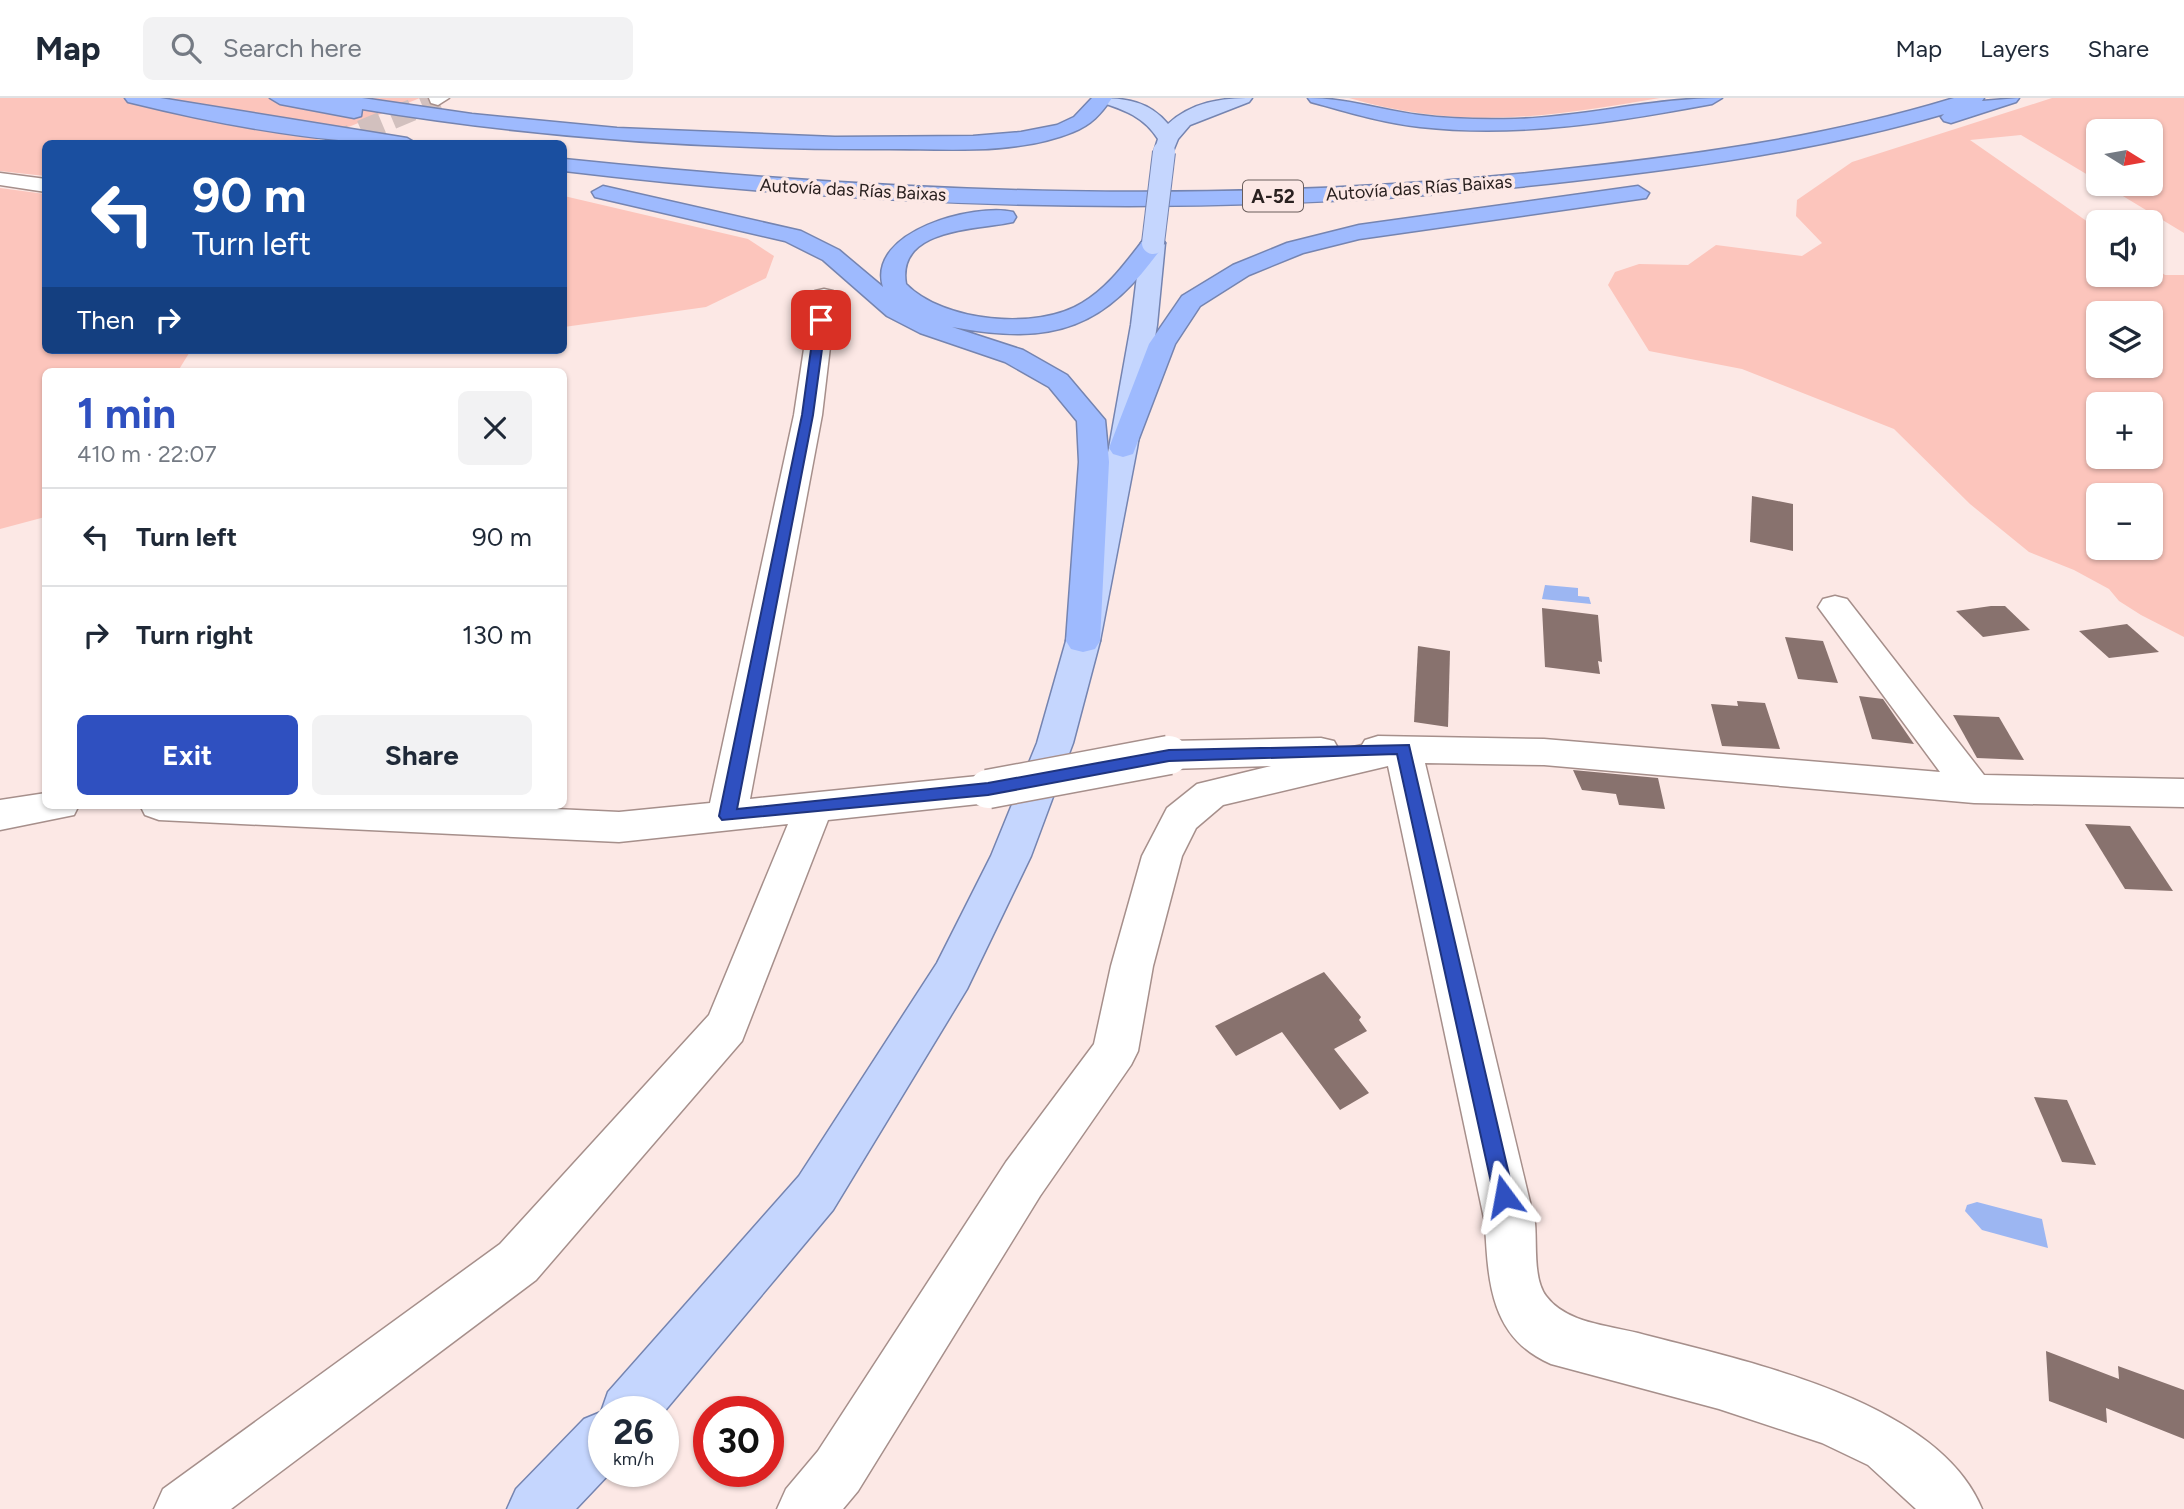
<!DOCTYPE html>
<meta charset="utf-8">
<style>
:root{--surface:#fff;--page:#f2f2f3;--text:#1f2937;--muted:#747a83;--line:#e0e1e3;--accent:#2f50c0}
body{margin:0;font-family:Figtree,sans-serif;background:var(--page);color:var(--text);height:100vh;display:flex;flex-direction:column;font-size:26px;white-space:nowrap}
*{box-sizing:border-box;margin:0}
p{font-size:23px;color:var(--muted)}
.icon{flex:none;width:38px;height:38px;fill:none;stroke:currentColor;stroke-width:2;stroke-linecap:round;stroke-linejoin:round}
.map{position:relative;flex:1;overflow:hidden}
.sheet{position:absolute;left:42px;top:270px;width:525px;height:441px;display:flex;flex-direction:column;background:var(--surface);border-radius:10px;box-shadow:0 2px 5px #0004}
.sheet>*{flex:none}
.banner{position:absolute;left:42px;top:42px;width:525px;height:214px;border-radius:10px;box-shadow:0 2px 5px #0004;background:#1a4fa0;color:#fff;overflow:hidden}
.needle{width:46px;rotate:101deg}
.fabs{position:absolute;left:2086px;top:21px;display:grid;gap:14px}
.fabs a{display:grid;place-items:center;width:77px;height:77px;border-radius:10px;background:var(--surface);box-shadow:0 2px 5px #0004;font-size:35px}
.speed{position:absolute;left:588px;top:1298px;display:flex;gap:14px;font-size:35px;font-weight:700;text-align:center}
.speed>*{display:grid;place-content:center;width:91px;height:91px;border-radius:50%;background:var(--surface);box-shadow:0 2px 5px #0004;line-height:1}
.speed small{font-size:18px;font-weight:400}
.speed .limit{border:10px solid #d22;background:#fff;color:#111}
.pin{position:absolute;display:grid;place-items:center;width:60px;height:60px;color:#fff;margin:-30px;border-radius:14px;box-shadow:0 4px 10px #0006}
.me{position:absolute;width:77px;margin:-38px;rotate:347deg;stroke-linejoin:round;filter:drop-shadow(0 0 5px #0008)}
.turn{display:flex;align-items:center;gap:24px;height:147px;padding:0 35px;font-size:32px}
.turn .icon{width:91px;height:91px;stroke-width:2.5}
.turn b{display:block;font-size:49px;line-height:60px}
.then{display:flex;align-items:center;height:66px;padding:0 35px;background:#0003;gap:14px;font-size:26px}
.round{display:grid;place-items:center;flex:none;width:74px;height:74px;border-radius:10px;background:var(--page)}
.headline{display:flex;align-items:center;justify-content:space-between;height:119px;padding:0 35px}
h1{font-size:42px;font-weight:700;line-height:52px;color:var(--accent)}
.button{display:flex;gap:14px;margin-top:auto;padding:14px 35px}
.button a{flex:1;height:80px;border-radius:10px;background:var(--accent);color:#fff;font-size:28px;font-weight:700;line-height:80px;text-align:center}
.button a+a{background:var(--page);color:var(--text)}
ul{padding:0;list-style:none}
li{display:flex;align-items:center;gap:21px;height:98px;padding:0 35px;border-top:2px solid var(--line)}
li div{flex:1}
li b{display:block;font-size:26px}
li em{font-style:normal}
header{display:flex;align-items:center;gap:42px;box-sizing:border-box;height:98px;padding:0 35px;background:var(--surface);border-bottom:2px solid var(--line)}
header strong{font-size:33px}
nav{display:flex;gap:38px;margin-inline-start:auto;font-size:24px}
.search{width:490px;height:63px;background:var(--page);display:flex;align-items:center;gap:18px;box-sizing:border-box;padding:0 24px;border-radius:10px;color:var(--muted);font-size:26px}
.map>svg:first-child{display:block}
.green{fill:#fcc5bc;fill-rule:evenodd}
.water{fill:#9cb6f2}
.building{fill:#88726e}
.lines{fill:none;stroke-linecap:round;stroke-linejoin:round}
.minor-tunnel{stroke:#d2c0be;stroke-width:22;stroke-dasharray:22 11;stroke-linecap:butt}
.minor-casing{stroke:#a68f8b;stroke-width:3}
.major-casing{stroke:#7584b0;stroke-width:3}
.highway-casing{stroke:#7584b0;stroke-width:3}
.minor{fill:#fff;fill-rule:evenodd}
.major{fill:#c5d6fe;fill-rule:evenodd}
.highway{fill:#9ebafe;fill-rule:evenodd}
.minor-bridge-casing{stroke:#a68f8b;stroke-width:41;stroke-linecap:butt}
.major-bridge-casing{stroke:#7584b0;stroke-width:24;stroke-linecap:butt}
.minor-bridge{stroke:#fff;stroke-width:38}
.major-bridge{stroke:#c5d6fe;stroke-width:22}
.route{fill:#2f50c0;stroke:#1f347d;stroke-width:2}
.labels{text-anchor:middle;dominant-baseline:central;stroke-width:7;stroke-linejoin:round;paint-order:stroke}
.far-street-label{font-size:18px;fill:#2a2120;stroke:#fce8e5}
.shield{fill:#fce8e5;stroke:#695d5b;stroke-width:2}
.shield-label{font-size:19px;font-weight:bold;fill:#2a2120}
</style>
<header>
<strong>Map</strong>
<div class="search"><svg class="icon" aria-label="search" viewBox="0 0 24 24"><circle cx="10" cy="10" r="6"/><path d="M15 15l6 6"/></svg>Search here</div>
<nav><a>Map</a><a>Layers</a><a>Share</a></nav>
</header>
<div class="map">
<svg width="2184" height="1411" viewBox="0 0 2184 1411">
<rect width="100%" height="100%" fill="#fce8e5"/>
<g class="green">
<polygon points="0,0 420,0 309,45 46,46 45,78 0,73"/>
<path d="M1349,0H1660C1546,19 1463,33 1349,0Z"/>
<path d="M2052,0H2184V135L2103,86H2151V33H2098V83L2021,37L1970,42L2098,131V177H2151V167L2165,177H2184V539L2141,517L2119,503L2109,491L2074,472L2029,454L1970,406L1894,331L1742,271L1649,253L1608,187L1615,174L1639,166L1688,167L1716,147L1802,158L1822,145L1796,118L1797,102L1852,64ZM2098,215H2151V268H2098ZM2151,306V359H2098V306ZM2151,397V450H2098V397Z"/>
<polygon points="0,90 45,96 46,252 191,252 178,273 46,273 45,419 0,431"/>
<polygon points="564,98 748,141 774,158 766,180 706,209 564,229"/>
</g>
<g class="water">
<polygon points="1545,487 1578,490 1578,498 1589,499 1591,506 1542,501"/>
<polygon points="1977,1104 2042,1121 2048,1150 1982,1132 1965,1113 1967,1107"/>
</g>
<g class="building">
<polygon points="1752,398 1793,406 1793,453 1750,444"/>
<polygon points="1991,508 2005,508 2030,532 1983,539 1956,513"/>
<polygon points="1542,510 1598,517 1602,564 1598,563 1600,576 1545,569"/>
<polygon points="2127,526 2159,554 2109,560 2079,533"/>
<polygon points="1785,539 1823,543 1838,585 1798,581"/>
<polygon points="1418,548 1450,553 1448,629 1414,624"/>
<polygon points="1859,598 1883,601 1914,646 1872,641"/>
<polygon points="1737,603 1765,605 1780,651 1722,648 1711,606 1738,608"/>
<polygon points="1953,617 1999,619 2024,662 1977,660"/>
<polygon points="1573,672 1658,680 1665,711 1619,707 1616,696 1582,692"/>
<polygon points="2085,726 2130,728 2173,793 2125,791"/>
<polygon points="1324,874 1361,919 1359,922 1367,933 1334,951 1369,995 1340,1012 1282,934 1236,958 1215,928"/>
<polygon points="2034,999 2067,1002 2096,1067 2062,1064"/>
<polygon points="2046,1253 2119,1281 2118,1268 2184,1292 2184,1341 2106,1310 2107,1325 2049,1303"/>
</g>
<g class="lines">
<polyline class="minor-tunnel" points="331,46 438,1"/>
<g class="minor-casing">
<g id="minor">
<polygon points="429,0 449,0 438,7 431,5"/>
<polygon points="0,75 46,81 46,94 0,87"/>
<polygon points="824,191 833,193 836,198 822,317 750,701 988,677 1001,681 1007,691 1001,701 988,705 828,722 742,943 536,1182 231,1411 154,1411 163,1391 500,1146 709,917 788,726 619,744 159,722 145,717 140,707 470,707 619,714 710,705 794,317 812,198 815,193"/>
<path d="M1835,498L1847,501L1984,677L2184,681V709L1974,705L1544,667L1425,665L1535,1125C1537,1146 1533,1181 1546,1198C1566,1225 1607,1227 1638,1235C1743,1263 1937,1301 1982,1411H1916L1868,1367L1822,1345L1719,1311L1551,1266C1490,1240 1488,1183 1485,1125L1388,668L1223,707L1196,730L1182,758L1153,868L1138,953L1131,967L1040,1098L858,1393L843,1411H777L786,1391L818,1353L1006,1064L1094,946L1111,868L1142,758L1167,710L1197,686L1271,668L1169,671L1156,667L1150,657L1156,647L1169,643L1321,640L1334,643L1339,652L1362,647L1365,642L1378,638L1544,641L1940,674L1818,509L1823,501Z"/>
<polygon points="46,695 46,707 79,707 74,717 0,732 0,702"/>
</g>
</g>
<g class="major-casing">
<g id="major">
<path d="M1097,0C1126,0 1149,3 1168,26C1192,4 1221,0 1252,0L1249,4L1190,27L1178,41L1171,58L1164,60L1154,54L1158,41C1144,19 1125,12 1100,4Z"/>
<polygon points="1153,138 1161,140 1165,145 1157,227 1137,350 1100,543 1073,645 1031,758 967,891 833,1112 663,1315 604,1314 604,1374 611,1374 576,1411 507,1411 516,1391 584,1321 601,1314 608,1294 799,1078 937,865 991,758 1037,645 1066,543 1109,350 1131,227 1141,145 1145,140"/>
</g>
</g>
<g class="highway-casing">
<g id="highway">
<path d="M125,0H160L407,40L417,46C321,46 221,27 128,4Z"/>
<path d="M270,0H362L472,16L617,30L835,39L973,38L1021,34L1057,27L1074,19L1092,0H1112C1101,16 1091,27 1073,34C1017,57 949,51 889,51C713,52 536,40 362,11L361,18L354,20L280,6Z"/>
<path d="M1308,0C1346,0 1381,12 1419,17C1450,21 1483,22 1515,21C1584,19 1652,0 1722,0L1712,6C1615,24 1519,40 1420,29C1383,25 1347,14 1311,4Z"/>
<path d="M1954,0H1984L1982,3L2019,0L2016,4L1951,25L1944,23L1941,19L1944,16C1823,51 1698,69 1573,83C1237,122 899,113 564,73V61C901,96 1237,109 1574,70C1702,56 1830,38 1954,0Z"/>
<path d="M603,88L801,133L839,152L883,189C866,133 975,105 1013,114L1016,119L1013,124C979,132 896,129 906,186C943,224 1037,233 1082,205C1108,190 1126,164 1145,140H1161L1165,145C1105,231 1055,248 952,229L1023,252L1067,277L1105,322L1109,364L1100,543L1095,551L1083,554L1071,551L1066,543L1079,364L1077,323L1049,289L1005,264L920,235L887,218L823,162L785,143L595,99L592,94Z"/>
<polygon points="1638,88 1649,95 1646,100 1359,141 1303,155 1249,177 1200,208 1175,246 1133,356 1123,359 1113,356 1109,350 1149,246 1182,198 1233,167 1287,145 1359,127"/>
</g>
</g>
<use href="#minor" class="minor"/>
<use href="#major" class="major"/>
<use href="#highway" class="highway"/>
<g class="minor-bridge-casing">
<polyline id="minor-bridge" points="988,691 1169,657"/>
</g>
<g class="major-bridge-casing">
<polyline id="major-bridge" points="1153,145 1164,54"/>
</g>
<use href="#minor-bridge" class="minor-bridge"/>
<use href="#major-bridge" class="major-bridge"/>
</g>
<polygon class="route" points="821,218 826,222 813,317 737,711 988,685 1169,652 1409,647 1514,1098 1512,1105 1504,1108 1497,1105 1494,1098 1397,656 1169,663 988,697 722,722 719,718 802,317 815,222"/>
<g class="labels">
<g class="far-street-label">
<text transform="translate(1419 90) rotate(-4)">Autovía das Rías Baixas</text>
<text transform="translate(853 92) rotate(3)">Autovía das Rías Baixas</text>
</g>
<rect class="shield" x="1243" y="82.5" width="60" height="31" rx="5"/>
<g class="shield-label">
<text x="1273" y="98">A-52</text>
</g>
</g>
</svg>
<div class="fabs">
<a><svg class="needle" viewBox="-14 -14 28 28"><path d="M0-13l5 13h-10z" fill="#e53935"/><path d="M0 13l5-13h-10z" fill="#747a83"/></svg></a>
<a><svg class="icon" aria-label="sound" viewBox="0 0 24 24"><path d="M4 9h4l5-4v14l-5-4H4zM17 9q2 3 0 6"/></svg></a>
<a><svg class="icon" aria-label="layers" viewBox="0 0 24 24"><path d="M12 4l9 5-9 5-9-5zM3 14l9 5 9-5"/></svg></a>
<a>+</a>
<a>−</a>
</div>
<div class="speed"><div>26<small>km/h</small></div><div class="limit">30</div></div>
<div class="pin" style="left:821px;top:222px;background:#d93025"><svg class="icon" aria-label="arrive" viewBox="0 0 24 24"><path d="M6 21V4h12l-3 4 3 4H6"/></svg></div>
<svg class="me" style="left:1504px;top:1098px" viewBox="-20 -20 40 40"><path d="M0-17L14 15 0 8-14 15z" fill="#2f50c0" stroke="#fff" stroke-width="4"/></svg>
<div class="banner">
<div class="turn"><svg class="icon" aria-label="left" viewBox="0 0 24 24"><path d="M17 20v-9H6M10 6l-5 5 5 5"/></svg><div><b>90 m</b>Turn left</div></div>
<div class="then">Then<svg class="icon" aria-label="right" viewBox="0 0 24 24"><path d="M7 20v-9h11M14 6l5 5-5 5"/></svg></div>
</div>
<section class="sheet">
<div class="headline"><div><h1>1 min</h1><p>410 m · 22:07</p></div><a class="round"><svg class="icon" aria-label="close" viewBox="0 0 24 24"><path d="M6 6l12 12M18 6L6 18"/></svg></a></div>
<ul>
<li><svg class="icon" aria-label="left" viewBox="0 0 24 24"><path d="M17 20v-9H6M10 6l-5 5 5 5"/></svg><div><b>Turn left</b></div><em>90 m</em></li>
<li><svg class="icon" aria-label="right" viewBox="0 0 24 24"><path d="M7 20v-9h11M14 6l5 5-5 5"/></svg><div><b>Turn right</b></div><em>130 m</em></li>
</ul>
<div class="button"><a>Exit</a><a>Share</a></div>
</section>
</div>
